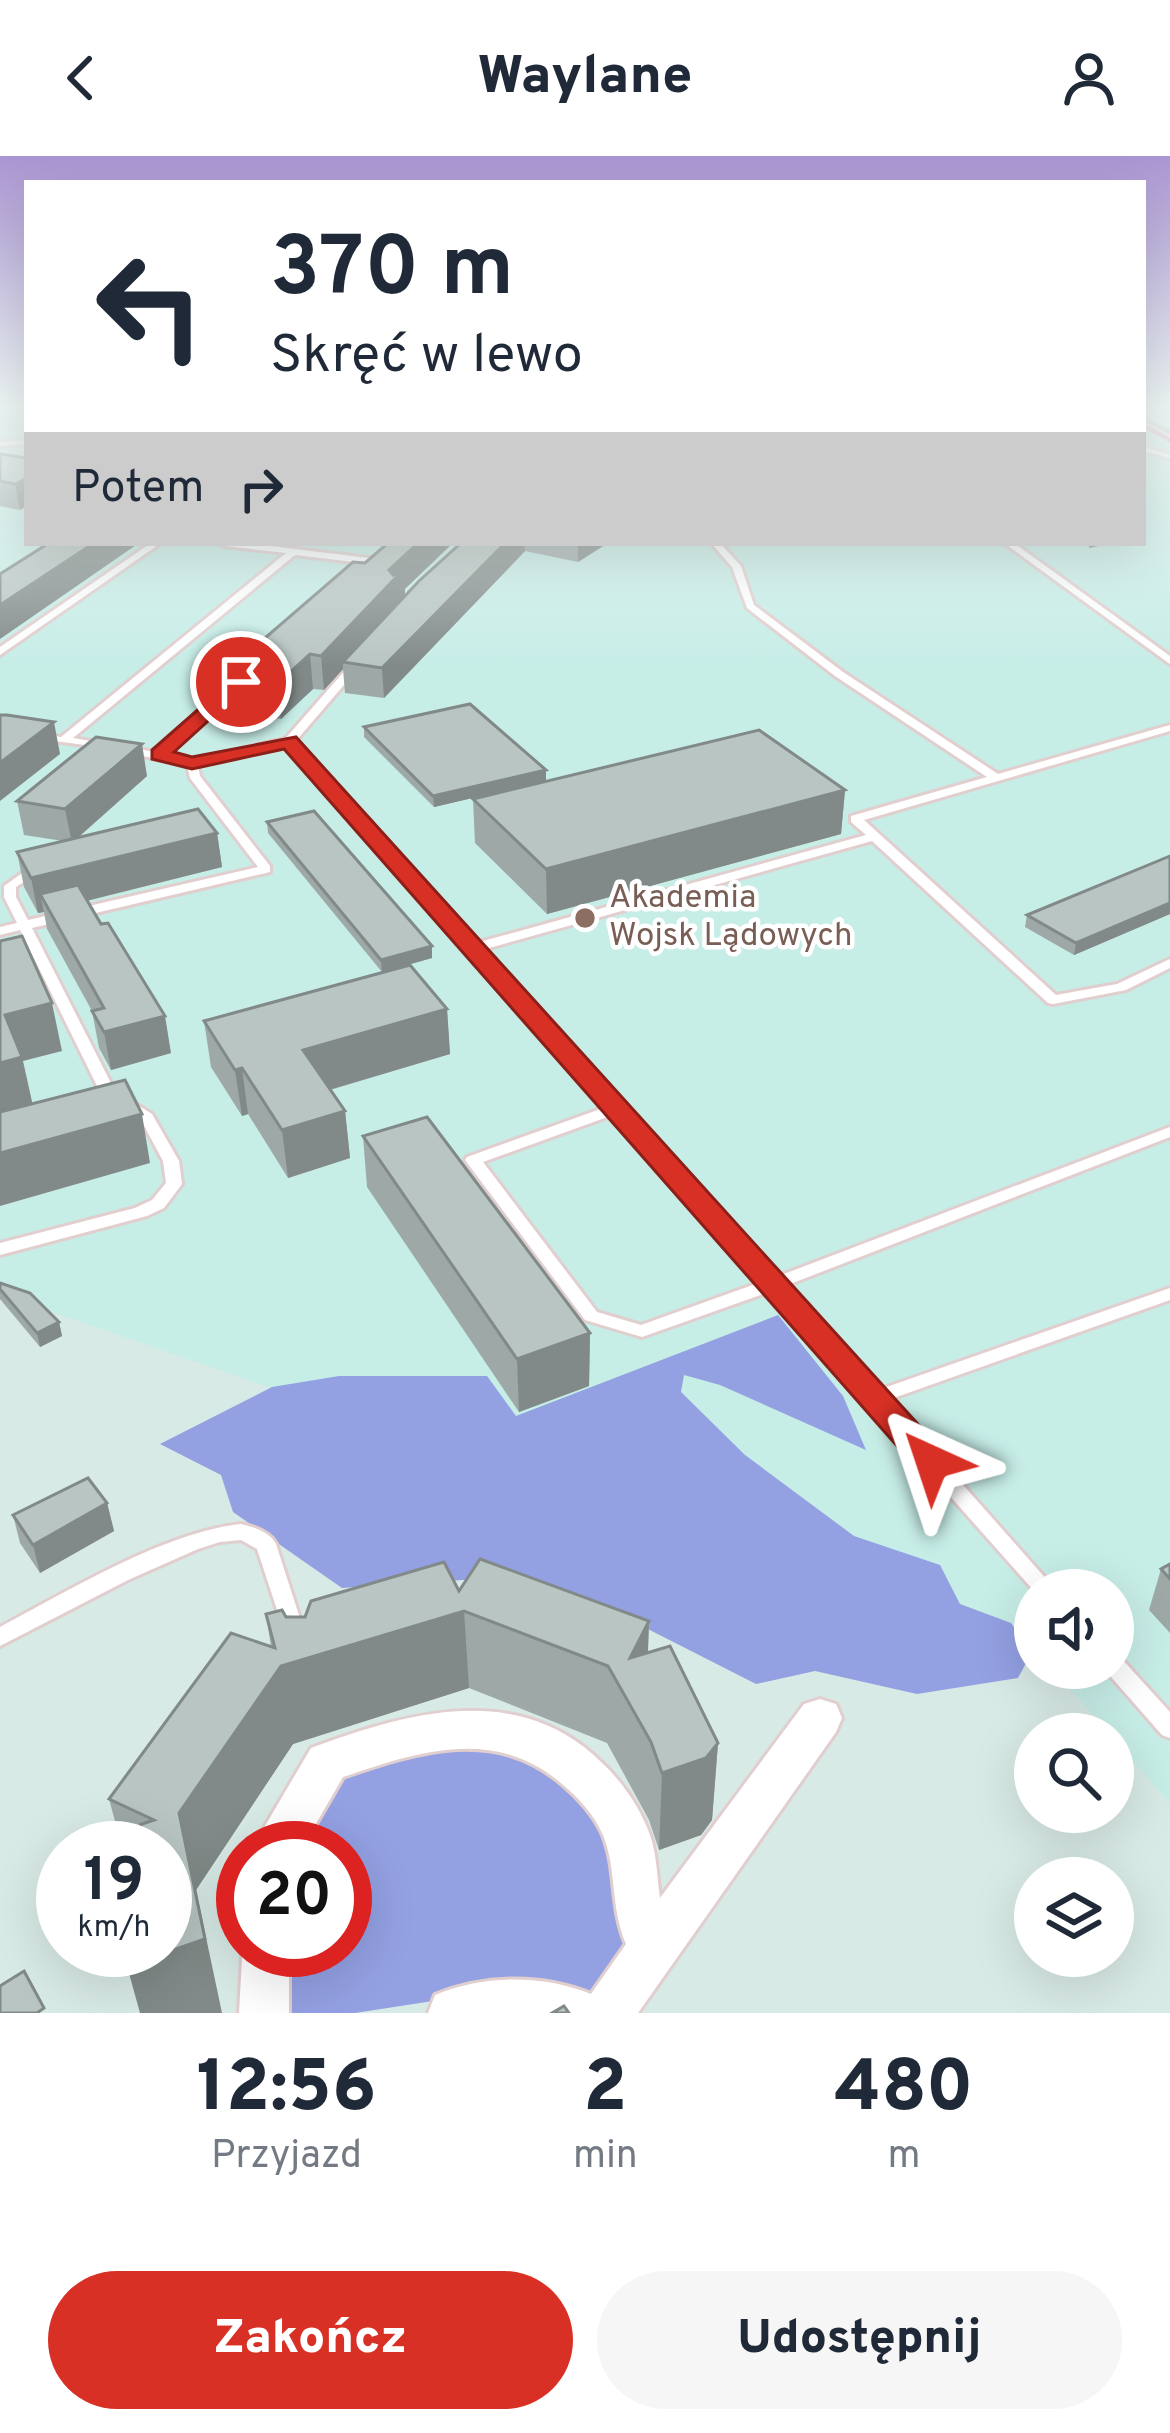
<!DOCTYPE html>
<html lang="pl">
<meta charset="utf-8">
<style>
:root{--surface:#fff;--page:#f6f6f7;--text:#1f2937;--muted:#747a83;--accent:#d93025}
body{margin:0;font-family:Overpass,sans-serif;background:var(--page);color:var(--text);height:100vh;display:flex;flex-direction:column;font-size:45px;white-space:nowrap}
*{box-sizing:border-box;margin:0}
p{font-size:39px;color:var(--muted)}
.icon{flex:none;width:66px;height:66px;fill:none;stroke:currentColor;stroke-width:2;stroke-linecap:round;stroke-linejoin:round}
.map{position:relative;height:1857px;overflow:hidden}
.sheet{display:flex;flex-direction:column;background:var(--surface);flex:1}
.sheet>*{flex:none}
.hud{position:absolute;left:24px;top:24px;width:1122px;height:366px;border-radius:0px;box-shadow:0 12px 48px #0002;background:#fff;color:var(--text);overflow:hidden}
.fabs{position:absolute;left:1014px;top:1413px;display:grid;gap:24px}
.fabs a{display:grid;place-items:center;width:120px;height:120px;border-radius:50%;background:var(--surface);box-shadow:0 12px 48px #0002;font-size:60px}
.speed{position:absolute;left:36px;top:1665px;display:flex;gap:24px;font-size:60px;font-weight:700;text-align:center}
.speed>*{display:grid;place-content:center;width:156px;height:156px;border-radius:50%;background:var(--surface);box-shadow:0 12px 48px #0002;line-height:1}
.speed small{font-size:30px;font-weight:400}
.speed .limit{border:18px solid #d22;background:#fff;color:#111}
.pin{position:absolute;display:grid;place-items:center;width:102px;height:102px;color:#fff;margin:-51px;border:6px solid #fff;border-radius:50%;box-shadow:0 3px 12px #0007}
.me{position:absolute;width:132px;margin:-66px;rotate:318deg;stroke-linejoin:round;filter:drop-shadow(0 0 9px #0008)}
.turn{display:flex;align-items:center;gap:42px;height:252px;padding:0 48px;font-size:54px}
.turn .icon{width:156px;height:156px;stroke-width:2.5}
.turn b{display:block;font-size:84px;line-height:102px}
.then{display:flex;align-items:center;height:114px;padding:0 48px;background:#0003;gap:24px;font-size:45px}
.eta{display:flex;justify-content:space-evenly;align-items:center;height:204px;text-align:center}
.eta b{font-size:72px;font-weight:800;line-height:84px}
.cta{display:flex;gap:24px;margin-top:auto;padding:24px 48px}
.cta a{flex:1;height:138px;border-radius:72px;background:var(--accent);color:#fff;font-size:48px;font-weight:800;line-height:138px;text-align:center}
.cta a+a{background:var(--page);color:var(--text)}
header{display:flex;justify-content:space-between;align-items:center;height:156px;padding:0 48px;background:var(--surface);font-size:54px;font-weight:800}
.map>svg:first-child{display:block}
.education{fill:#c7ede7}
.green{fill:#93a0e2}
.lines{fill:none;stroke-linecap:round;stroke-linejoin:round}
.stream{stroke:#ef69b4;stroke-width:4.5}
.service-casing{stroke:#e1cece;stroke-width:6}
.minor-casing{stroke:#e1cece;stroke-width:6}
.service{fill:#fff;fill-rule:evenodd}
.minor{fill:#fff;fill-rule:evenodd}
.rail{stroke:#b29c9b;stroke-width:4.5}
.wall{fill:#9ea9a7}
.shaded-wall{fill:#818a88}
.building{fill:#b8c5c2;stroke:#818a88;stroke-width:3}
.route{fill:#d93025;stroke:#8d1f18;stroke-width:3}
.education-dot{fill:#8d6e63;stroke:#fff;stroke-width:4.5}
.labels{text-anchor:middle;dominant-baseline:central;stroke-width:9;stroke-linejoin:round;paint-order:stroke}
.education-label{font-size:33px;fill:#785e54;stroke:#fff;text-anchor:start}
</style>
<header><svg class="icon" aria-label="back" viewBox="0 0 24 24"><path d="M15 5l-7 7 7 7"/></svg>Waylane<svg class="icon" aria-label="person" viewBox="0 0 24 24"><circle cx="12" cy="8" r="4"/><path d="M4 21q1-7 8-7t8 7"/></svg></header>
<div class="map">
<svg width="1170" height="1857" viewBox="0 0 1170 1857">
<rect width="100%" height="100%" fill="#d8eae6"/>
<polygon class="education" points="0,251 27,251 27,387 1143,387 1143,274 1170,289 1170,1648 1052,1512 1113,1512 1113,1434 1035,1434 1035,1497 0,1138"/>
<g class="green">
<polygon points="778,1159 843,1240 866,1294 720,1229 684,1219 681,1236 745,1299 854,1380 940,1409 960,1448 1011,1467 1032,1496 1018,1522 917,1538 815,1515 756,1528 579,1438 493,1422 342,1432 233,1356 221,1319 160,1288 272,1231 339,1220 487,1220 516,1260"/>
<polygon points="455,1581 551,1607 615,1684 625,1745 625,1792 599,1847 472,1839 355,1857 289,1857 277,1794 345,1794 345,1692 292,1692 314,1653 361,1607"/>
</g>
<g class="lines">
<polyline class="stream" points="1143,269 1170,284"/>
<g class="service-casing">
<g id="service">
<polygon points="27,284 27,288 0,290 0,286"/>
<polygon points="1143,290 1170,299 1170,302 1143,295"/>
<polygon points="151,387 161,387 0,499 0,491"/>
<polygon points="220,387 246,387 377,403 382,406 370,416 365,413 370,408 295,399 73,582 108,588 108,592 0,578 0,572 61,581 286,397 224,390"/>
<path d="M711,387H720L741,410L754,449L843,516L998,618L1170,569V575L864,664L1056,839L1117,828L1170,803V812L1126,834L1053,848L1048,847L872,685L482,794L776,1121L1170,971V981L785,1130L878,1234L1170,1132V1144L888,1244L1056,1434L1035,1436L769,1136L642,1181L585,1164L465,1004L467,1001L606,951L286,590L198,609L200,620L270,710V716L32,772L115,935L152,958L179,1005L182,1028L164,1052L147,1060L0,1099V1087L135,1052L152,1044L166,1027L163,1005L141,964L101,938L20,774L0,779V771L17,767L4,741V730L32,710H40V716L16,731V741L28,764L258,711L190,622L187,609L128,597L122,594L128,591L155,596L231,530L240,532L165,598L192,604L285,583L354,504H362V508L295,586L476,787L866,679L851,666V660L987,621L835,520L747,452L732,411ZM613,959L761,1126L641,1169L597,1156L483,1006Z"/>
<polygon points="1004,387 1014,387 1170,500 1170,508"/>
<path d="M241,1368C254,1371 270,1376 276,1388L305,1478L301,1484L294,1487L287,1484L257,1393L241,1384L220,1386L198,1393L128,1424L0,1490V1471C68,1435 165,1376 241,1368Z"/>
<polygon points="1113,1499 1121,1502 1170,1556 1170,1582 1162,1579 1105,1514 1104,1512 1113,1512"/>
</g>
</g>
<g class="minor-casing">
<g id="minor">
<path d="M820,1543L836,1548L842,1562L836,1576L638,1857H428L435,1839C484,1819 542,1818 591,1838L626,1788C610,1751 617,1713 603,1679C595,1660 578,1641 562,1628C495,1570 419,1595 343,1621L302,1692H252L311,1592C399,1560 502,1528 584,1591C613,1614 637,1643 650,1679C657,1699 657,1721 660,1742L804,1548Z"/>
<polygon points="243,1785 243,1794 289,1794 289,1857 239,1857"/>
</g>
</g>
<use href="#service" class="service"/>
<use href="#minor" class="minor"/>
<polyline class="rail" points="1143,262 1170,276"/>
</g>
<g class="wall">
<polygon points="0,298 27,302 20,354 0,350"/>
<polygon points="461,387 608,387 578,406 525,395 384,542 345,537 343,513 324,534 313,533 281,563 225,555 221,520 405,433 405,439"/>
<polygon points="364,571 546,614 546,625 434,651 364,581"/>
<polygon points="147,620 77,682 217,677 222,711 87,745 171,897 111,914 99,892 92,855 47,773 44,756 38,757 24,731 17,696 63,685 24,679 17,645"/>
<polygon points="845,634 841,678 547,758 475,687 473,643"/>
<polygon points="267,666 432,802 382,816 268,677"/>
<polygon points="1170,700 1170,758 1074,799 1025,771 1027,759"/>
<polygon points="447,853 450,898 330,934 345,955 350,1002 288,1022 248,958 242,960 211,911 204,865"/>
<polygon points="363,980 590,1177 589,1230 519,1256 367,1031"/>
<polygon points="0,1127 59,1166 62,1180 40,1191 0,1143"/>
<polygon points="107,1347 114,1375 40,1417 20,1387 13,1359"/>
<polygon points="1170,1408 1170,1477 1149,1454 1161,1413"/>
<polygon points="459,1435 649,1465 648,1497 718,1587 712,1664 701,1679 659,1694 649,1664 607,1587 469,1532 293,1588 196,1734 118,1676 109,1643 271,1491 266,1458 305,1461"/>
</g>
<g class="shaded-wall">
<polygon points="27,322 27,350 20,354 15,328"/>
<polygon points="94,387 139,387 0,483 0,449"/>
<polygon points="418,387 453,387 405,433 405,446 343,506 343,513 324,534 321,500 389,414"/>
<polygon points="505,387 524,387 525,395 384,542 382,512"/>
<polygon points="578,387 608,387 578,406"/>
<polygon points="1090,387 1112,387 1089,392"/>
<polygon points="310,498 313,533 281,563 277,528"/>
<polygon points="54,566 60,598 0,645 0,607"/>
<polygon points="142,588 147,620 72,687 65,653"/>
<polygon points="546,614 546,625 434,651 433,640"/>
<polygon points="845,634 841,678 547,758 546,713"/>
<polygon points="217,677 222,711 49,754 40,738 44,756 38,757 31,722"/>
<polygon points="1170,747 1170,758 1074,799 1076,787"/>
<polygon points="432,790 432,802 382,816 381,804"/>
<polygon points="52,847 62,895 23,905 33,950 0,958 0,907 5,859"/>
<polygon points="447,853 450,898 308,940 303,894"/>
<polygon points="165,860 171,897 111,914 104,876"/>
<polygon points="242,912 248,958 242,960 235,914"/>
<polygon points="345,955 350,1002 288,1022 282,974"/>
<polygon points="142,958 150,1007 0,1050 0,997"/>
<polygon points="59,1166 62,1180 40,1191 37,1177"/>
<polygon points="590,1177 589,1230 519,1256 517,1203"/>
<polygon points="107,1347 114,1375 40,1417 33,1389"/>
<polygon points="464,1455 469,1532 293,1588 196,1734 222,1857 140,1857 127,1810 179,1657 281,1510"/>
<polygon points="649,1465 646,1543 630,1502"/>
<polygon points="718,1587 712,1664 701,1679 659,1694 662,1617"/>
</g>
<g class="building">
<polygon points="0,298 27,302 27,322 15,328 0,325"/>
<polygon points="49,387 94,387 0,449 0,418"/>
<polygon points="388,387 418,387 389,414 393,419 403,414 321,500 310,498 277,528 221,520 353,406 365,407"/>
<polygon points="461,387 505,387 382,512 343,506 419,425"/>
<polygon points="470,548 546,614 433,640 364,571"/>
<polygon points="0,559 7,559 54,566 0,607"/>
<polygon points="759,574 845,634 546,713 473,643"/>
<polygon points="96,581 142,588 65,653 17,645"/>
<polygon points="198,653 217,677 31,722 17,696"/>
<polygon points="314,655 432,790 381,804 267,666"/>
<polygon points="1170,700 1170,747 1076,787 1027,759"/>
<polygon points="78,729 101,768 108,767 165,860 104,876 92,855 104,852 40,738"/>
<polygon points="22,780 52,847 5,859 22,901 0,907 0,785"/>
<polygon points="410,809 447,853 303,894 345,955 282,974 242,912 235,914 204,865"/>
<polygon points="125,924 142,958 0,997 0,956"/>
<polygon points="427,961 590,1177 517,1203 363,980"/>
<polygon points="0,1127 30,1137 59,1166 37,1177 0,1133"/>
<polygon points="88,1322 107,1347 33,1389 13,1359"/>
<polygon points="480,1403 649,1465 630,1502 670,1490 718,1587 706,1602 662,1617 651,1586 608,1510 464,1455 281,1510 179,1657 205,1783 127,1810 124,1794 165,1794 165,1692 106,1692 104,1681 154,1664 109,1643 231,1477 275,1492 266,1458 282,1454 286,1461 305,1461 311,1445 444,1406 459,1435"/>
<polygon points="1170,1408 1170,1423 1161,1413"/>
<polygon points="24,1815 44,1852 37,1857 0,1857 0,1830"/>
<polygon points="564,1850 569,1857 552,1857"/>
</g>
<linearGradient id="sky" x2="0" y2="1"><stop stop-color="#ab96d3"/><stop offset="0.49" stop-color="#edf6f4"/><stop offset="1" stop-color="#edf6f4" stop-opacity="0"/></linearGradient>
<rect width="1170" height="511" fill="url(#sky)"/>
<polygon class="route" points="234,522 251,526 174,596 192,601 296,581 944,1297 949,1306 944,1315 932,1319 919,1315 284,593 192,613 152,603 152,594"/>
<circle class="education-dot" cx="585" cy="762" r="12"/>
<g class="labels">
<g class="education-label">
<text x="609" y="743">Akademia<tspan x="609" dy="38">Wojsk Lądowych</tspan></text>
</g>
</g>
</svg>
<div class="fabs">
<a><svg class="icon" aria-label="sound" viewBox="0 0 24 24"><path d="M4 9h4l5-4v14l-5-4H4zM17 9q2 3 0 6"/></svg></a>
<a><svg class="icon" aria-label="search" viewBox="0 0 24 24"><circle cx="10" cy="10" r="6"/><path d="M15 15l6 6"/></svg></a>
<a><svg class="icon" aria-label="layers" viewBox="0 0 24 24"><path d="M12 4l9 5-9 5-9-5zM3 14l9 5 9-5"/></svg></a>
</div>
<div class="speed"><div>19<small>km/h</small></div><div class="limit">20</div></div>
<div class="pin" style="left:241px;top:526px;background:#d93025"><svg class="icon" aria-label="arrive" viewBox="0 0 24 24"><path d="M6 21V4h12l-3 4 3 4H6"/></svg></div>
<svg class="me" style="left:932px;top:1306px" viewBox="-20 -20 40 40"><path d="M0-17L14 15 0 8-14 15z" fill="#d93025" stroke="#fff" stroke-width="4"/></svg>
<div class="hud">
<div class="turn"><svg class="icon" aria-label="left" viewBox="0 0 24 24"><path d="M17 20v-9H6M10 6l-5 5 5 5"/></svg><div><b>370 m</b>Skręć w lewo</div></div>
<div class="then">Potem<svg class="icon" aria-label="right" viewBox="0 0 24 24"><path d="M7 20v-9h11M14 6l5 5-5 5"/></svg></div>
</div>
</div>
<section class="sheet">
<div class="eta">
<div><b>12:56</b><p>Przyjazd</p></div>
<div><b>2</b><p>min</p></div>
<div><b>480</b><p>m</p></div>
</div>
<div class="cta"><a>Zakończ</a><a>Udostępnij</a></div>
</section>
